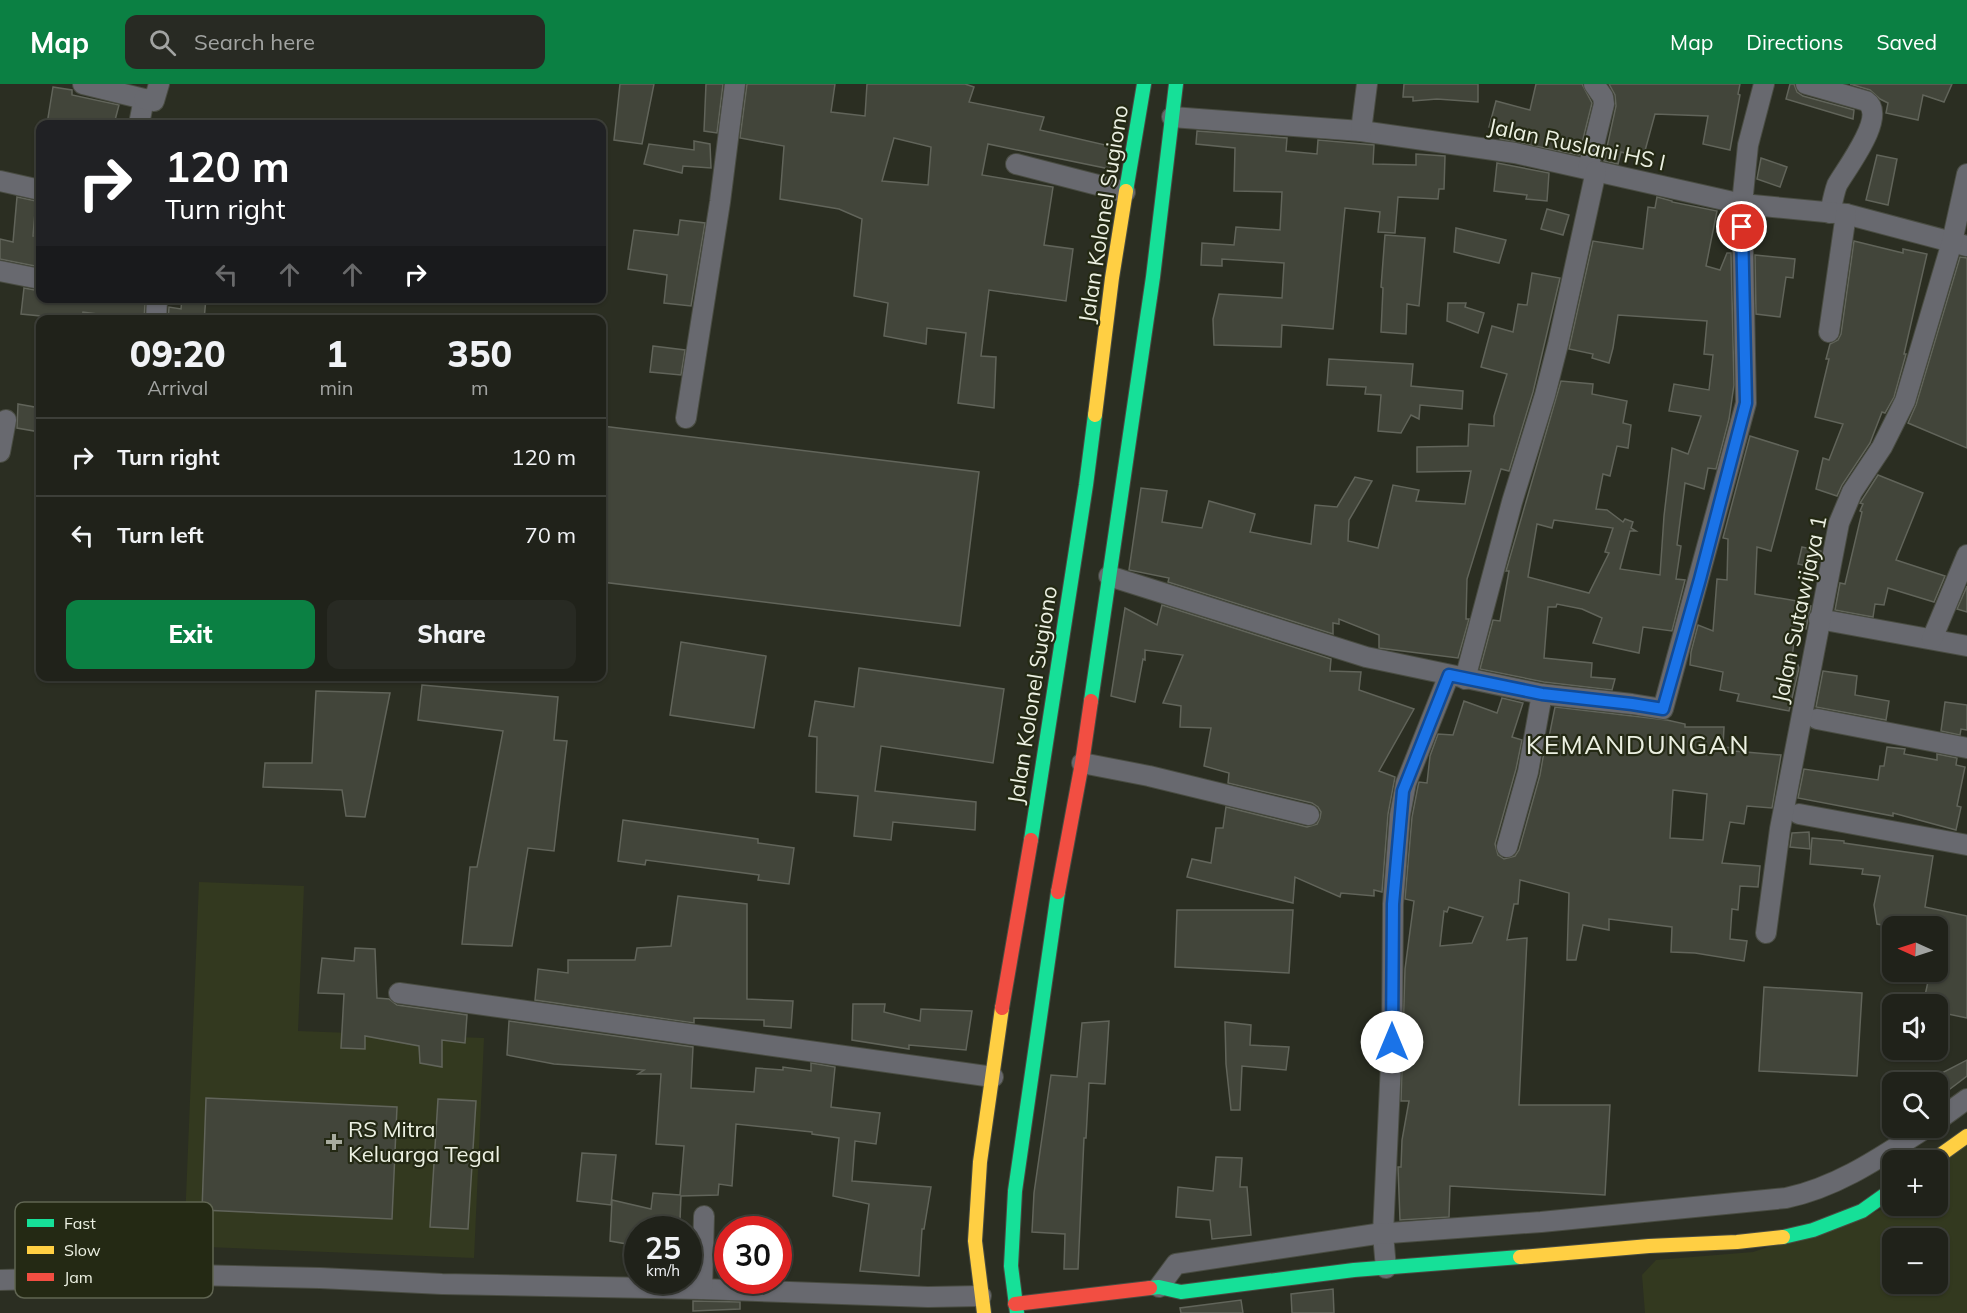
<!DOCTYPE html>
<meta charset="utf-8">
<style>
:root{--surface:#20221a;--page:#282a23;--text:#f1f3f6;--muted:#a2a4a2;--line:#3d3f39;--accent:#0b8043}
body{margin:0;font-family:Mulish,sans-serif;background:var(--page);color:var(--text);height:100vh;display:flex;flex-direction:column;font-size:22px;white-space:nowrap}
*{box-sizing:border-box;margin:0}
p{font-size:20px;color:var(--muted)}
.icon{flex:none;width:33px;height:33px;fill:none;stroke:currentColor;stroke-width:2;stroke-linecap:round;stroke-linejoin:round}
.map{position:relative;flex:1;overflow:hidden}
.panel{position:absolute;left:36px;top:231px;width:570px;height:366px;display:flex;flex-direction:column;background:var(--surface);border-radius:12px;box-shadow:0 2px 4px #0004,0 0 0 2px var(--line)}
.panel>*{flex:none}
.banner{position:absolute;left:36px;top:36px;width:570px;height:183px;border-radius:12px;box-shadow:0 2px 4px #0004,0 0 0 2px var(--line);background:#202124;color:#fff;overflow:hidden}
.needle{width:39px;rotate:273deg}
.fabs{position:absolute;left:1882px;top:832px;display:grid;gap:12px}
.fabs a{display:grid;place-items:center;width:66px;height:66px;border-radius:12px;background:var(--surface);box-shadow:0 2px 4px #0004,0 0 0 2px var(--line);font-size:30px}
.speed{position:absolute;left:624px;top:1132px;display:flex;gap:12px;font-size:30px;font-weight:700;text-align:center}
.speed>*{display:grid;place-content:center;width:78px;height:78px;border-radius:50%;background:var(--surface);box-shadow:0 2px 4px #0004,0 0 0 2px var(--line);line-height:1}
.speed small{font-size:15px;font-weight:400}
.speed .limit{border:9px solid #d22;background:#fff;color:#111}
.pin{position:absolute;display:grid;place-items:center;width:51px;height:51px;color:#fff;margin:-26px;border:3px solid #fff;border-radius:50%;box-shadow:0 2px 6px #0007}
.me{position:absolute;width:66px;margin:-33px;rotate:0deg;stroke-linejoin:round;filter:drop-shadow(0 0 4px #0008)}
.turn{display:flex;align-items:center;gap:21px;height:126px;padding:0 30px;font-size:27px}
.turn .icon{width:78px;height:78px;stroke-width:2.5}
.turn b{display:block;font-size:42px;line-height:51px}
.lanes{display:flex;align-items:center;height:57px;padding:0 30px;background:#0003;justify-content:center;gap:30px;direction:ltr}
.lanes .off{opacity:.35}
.eta{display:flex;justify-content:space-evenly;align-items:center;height:102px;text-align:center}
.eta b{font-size:36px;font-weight:800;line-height:42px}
.primary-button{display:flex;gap:12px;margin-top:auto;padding:12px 30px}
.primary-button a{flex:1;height:69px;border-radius:12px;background:var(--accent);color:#fff;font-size:24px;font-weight:800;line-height:69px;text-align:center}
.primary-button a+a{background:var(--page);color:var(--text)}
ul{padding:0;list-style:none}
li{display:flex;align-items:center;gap:18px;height:78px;padding:0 30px;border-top:2px solid var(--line)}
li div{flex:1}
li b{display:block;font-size:22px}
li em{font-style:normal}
header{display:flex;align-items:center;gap:36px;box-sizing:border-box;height:84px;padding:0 30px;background:var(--accent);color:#fff}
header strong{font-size:28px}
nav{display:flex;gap:33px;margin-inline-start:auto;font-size:21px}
.search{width:420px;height:54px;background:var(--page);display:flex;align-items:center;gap:15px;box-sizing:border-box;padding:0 21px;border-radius:12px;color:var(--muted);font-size:22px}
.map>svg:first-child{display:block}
.built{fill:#33391f;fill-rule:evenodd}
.building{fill:#42453a;stroke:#61645a;stroke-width:1.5;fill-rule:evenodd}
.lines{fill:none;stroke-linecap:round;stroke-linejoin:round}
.street-casing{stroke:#494c42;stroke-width:22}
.fast-casing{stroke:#494c42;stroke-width:16}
.slow-casing{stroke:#494c42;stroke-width:16}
.jam-casing{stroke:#494c42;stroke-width:16}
.street{stroke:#68696f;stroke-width:20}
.fast{stroke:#16e098;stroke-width:14}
.slow{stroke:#ffcf43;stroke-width:14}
.jam{stroke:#f24e42;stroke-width:14}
.route-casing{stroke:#114b97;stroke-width:15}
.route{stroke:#1a73e8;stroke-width:10}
.poi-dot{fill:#a8ac9f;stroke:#242914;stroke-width:2}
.labels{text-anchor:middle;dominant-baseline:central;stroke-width:4.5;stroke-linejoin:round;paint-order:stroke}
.street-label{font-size:22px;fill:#ecf0e2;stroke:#242914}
.poi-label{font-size:22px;fill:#ecf0e2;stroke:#242914;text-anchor:start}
.quarter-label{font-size:26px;letter-spacing:1.5px;fill:#ecf0e2;stroke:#242914}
.key{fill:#242914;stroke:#606552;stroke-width:1.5}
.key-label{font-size:16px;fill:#ecf0e2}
</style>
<header>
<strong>Map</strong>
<div class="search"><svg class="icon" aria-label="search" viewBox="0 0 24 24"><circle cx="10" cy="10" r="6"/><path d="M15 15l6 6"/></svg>Search here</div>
<nav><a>Map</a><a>Directions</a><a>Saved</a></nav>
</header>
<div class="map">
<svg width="1967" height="1229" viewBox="0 0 1967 1229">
<rect width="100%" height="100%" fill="#2b2e22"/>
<g class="built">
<polygon points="199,798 304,802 298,947 484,954 474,1174 184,1162"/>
<path d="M1967,1055V1229H1645L1642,1191L1656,1176L1753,1168L1893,1122H1938V1077ZM1893,1155H1938V1200H1893Z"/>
</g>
<g class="building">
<polygon points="620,0 654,0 642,60 614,56"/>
<polygon points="706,0 723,0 717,49 704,47"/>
<path d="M747,0H835L831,28L865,32L867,0H965L974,3L969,18L1044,33L1040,46L1114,63L1110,85L988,60L982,91L1053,103L1044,161L1073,165L1066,217L989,206L981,272L996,273L994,324L958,319L966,249L927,244L926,260L884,252L888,219L854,212L862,135L839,125L780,115L784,62L740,54ZM894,54L931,63L928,101L882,97Z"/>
<polygon points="1404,0 1478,0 1478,18 1437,15 1413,17 1413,13 1403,13"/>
<polygon points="1536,0 1582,0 1592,19 1579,71 1500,55 1501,47 1489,43 1496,17 1530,26"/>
<polygon points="1609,0 1740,0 1738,10 1740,11 1730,66 1703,60 1708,32 1655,30 1643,74 1621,68 1618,80 1604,77 1616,22 1615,11"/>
<polygon points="1790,0 1794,0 1797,8 1803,12 1854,26 1853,35 1786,15"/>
<polygon points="1850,0 1952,0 1944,18 1923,11 1918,36 1886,29 1888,19 1880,15 1870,6"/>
<polygon points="53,3 72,6 72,11 119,21 114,40 47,40"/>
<polygon points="1197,47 1287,54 1286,67 1317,70 1318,56 1374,61 1373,80 1416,81 1416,70 1445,72 1444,105 1439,105 1438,115 1398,113 1395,149 1378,148 1380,128 1345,124 1333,245 1282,241 1281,263 1214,261 1213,235 1219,210 1282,214 1284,179 1222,175 1222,182 1201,181 1202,159 1234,161 1236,143 1280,146 1282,108 1234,107 1235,64 1196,60"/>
<polygon points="694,57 710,60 711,84 683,82 682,89 644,80 649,60 694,66"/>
<polygon points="1877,71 1897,75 1888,121 1866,116"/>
<polygon points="1761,74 1787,83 1780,103 1757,95"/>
<polygon points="1497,79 1549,89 1547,117 1526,115 1527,111 1494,107"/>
<polygon points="17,113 36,117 33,152 40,152 40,183 0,175 0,155 13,158"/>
<path d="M1657,113L1672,117V118L1717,127L1706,182L1720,186L1727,169H1731L1734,301L1729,335L1716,385L1708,384L1704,405L1685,399L1677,461L1681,462L1676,495L1685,496L1672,547L1643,543L1639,569L1593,559L1602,534L1582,525L1557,520L1556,523H1548L1544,574L1592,579L1591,593L1615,595L1612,606L1544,598L1480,585L1493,536L1500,537L1509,487H1506L1561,297L1593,300L1592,310L1627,317L1623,339L1631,341L1628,364L1617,362L1610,392L1603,390L1596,425L1607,426L1623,438L1625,435L1633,438L1631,444L1636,447H1630L1620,485L1660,491L1664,432L1672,364L1688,370L1701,332L1669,327L1674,300L1709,306L1713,271L1704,270L1707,237L1618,231L1613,264L1609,279L1592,274L1593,270L1569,265L1593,157L1643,165L1648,123L1655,124ZM1554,436L1613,444L1605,468L1609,469L1589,509L1528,493L1537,440L1552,444Z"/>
<polygon points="1547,125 1569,131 1563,151 1541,145"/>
<polygon points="680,136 705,139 691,222 664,219 667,191 628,185 634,146 678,151"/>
<polygon points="1456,144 1506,156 1499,179 1454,168"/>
<polygon points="1385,151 1425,154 1419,222 1407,220 1406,250 1381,248 1383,204 1381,203"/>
<polygon points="1854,157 1903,169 1903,165 1927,170 1904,270 1906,270 1894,313 1885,329 1882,328 1870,359 1842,401 1837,412 1816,405 1823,374 1829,376 1843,340 1815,333 1829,275 1826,275 1830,260 1838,256 1841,250"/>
<polygon points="1755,171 1795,175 1793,194 1786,193 1780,233 1756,230"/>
<polygon points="1960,173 1967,174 1967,364 1908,339 1916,321"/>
<polygon points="1532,189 1560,194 1533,308 1509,387 1501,385 1467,495 1466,535 1469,535 1458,574 1379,564 1379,551 1339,535 1339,540 1333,539 1333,550 1168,498 1169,494 1129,486 1141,404 1167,407 1162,438 1202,444 1209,417 1255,430 1250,448 1311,460 1315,421 1337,423 1355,393 1372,397 1349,436 1348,457 1378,464 1393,401 1419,406 1416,417 1465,420 1471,387 1417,388 1417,363 1468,362 1469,340 1494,342 1494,332 1507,290 1481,283 1492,242 1513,248 1518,220 1527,221"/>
<polygon points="24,204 40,207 40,214 107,214 145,220 144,236 83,228 81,236 21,230"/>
<polygon points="182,214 206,214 204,236 168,236 169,223 181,225"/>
<polygon points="1448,219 1466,219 1465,223 1484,229 1478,249 1447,237"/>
<polygon points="653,262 685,266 681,291 650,288"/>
<polygon points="1329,275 1413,280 1411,302 1463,307 1462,325 1420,321 1419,335 1411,331 1401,349 1378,347 1381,311 1365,310 1366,303 1327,301"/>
<polygon points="18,320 40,324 40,348 17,344"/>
<polygon points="602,342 979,388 960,542 602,498"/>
<polygon points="1750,352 1798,367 1771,467 1757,463 1755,510 1797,517 1811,522 1806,545 1796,544 1791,580 1798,581 1799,584 1789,627 1737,617 1739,610 1720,606 1723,588 1690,581 1691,568 1698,541 1713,547 1717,495 1727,496 1728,455 1723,454"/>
<polygon points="1878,391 1923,409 1896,476 1945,492 1934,518 1888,504 1884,521 1875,520 1873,533 1835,526 1840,499 1845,500 1862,428 1860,427 1863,420 1860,419"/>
<polygon points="1802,463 1821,467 1817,484 1798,480"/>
<polygon points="1967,502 1967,528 1957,525"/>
<polygon points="1162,521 1331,575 1330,587 1361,588 1359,606 1414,625 1379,687 1395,693 1388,730 1382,808 1374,806 1374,812 1341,809 1340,813 1295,793 1293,819 1187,793 1192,775 1211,779 1216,744 1223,744 1226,723 1307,743 1317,740 1320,734 1321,728 1318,723 1312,719 1228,699 1229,689 1204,682 1211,644 1180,643 1181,622 1163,619 1183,571 1145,566 1145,576 1143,575 1135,618 1111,612 1125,524 1157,541"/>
<polygon points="681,558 766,572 754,644 670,631"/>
<polygon points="859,584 1004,605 993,679 881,662 875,707 976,718 975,746 893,738 891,756 854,752 858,712 816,708 817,653 809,652 815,617 854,623"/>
<polygon points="1823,587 1857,592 1855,611 1889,617 1886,636 1816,623"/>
<polygon points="422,601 558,613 554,656 567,657 554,767 528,764 512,862 462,860 470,783 477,783 503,647 418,636"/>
<polygon points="316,607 390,609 365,733 346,732 342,706 263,703 265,679 312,679"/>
<path d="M1502,614L1523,619L1512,653L1522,656L1516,685L1495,760L1498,771L1504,775L1515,772L1519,766L1540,691L1545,662L1547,663L1555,623L1667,636L1685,640V643H1724L1723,663L1734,664V667L1781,671L1772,724L1747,722L1744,740L1730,738L1722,779L1760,782L1758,803L1740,802L1738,826L1732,825L1730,855L1747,857L1744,877L1695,869L1671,868L1672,843L1609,835V846L1583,841L1576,876H1567L1569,809L1520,796L1518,820H1514L1507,856L1527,854L1519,1021H1610L1605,1111L1450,1102L1449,1133L1400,1136L1398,1083H1401L1402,1056L1409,1017H1401L1405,885L1414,817L1405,815L1412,733L1418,702L1419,698L1427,699L1430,672L1438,650L1453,651L1464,617L1497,629ZM1673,706L1707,710L1703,756L1670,754ZM1449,823L1483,833L1472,859L1440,862L1444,827L1447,828Z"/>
<polygon points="1945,618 1967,621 1967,646 1961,645 1960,651 1941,647"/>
<polygon points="1887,663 1905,665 1904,670 1937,676 1937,670 1957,674 1956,681 1965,683 1957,722 1961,723 1956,746 1893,729 1893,732 1798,714 1804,685 1878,696 1880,682 1884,682"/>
<polygon points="623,736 758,755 758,759 794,764 789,800 758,796 759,791 646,776 645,781 618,777"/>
<polygon points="1809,748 1810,765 1790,763 1792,749"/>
<polygon points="1812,754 1844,757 1844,759 1933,772 1925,823 1967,832 1967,934 1938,928 1938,921 1923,921 1930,888 1938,888 1938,843 1893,843 1877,840 1874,821 1880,792 1862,790 1863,785 1810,780"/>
<polygon points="678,812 747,820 747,915 793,917 791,944 764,942 764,936 694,934 694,939 535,916 538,885 568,889 568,876 635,876 637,864 671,862"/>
<polygon points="1177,826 1293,826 1289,889 1175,883"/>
<polygon points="355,864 375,865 377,914 389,915 397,921 467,931 465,959 442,956 442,983 420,979 419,962 365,952 365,965 341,964 344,910 318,909 322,874 354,877"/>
<polygon points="1764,903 1862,909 1857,992 1759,987"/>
<polygon points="853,920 885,920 884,928 920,937 921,925 972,927 966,966 909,961 909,965 852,956"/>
<polygon points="509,937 693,963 691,1004 754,1008 756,984 783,986 783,983 811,987 811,979 835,983 831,1023 880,1029 876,1060 855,1057 852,1097 931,1103 924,1145 922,1145 919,1192 860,1187 869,1120 833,1112 839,1054 812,1050 812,1048 736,1040 732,1102 719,1100 718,1111 681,1112 680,1136 677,1135 675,1146 634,1146 633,1161 610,1157 612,1116 651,1125 653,1109 680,1111 684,1062 656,1060 661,990 638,990 644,986 554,980 507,971"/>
<polygon points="1109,937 1105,1000 1089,999 1086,1054 1084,1054 1078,1185 1064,1185 1065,1150 1032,1148 1034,1109 1051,991 1077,993 1082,939"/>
<polygon points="1225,938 1251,941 1250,961 1289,963 1286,986 1242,982 1240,1026 1231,1026 1226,980"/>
<polygon points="1967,976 1967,992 1938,1014 1938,991"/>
<polygon points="206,1014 397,1023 392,1135 202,1126"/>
<polygon points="438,1015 476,1017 468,1145 430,1143"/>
<polygon points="582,1069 616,1071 611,1121 577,1117"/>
<polygon points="1216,1073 1242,1074 1240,1103 1247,1103 1251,1151 1212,1155 1210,1136 1176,1133 1178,1103 1213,1107"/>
<polygon points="1333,1205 1334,1229 1292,1229 1291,1210"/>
<polygon points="1241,1216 1243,1229 1181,1229 1180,1224"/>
<polygon points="693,1217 740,1218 740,1225 693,1227"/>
</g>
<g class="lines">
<g class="street-casing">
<g id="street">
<polyline points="83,0 144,15 139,40"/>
<path d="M1806,0L1866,17C1888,32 1845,86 1837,101C1834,109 1832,120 1830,129"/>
<polyline points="144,15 154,17 159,0"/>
<polyline points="1172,33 1361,47 1515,69 1742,120 1846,130 1967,162"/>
<polyline points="1361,47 1367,0"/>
<polyline points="1016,80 1125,108"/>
<polyline points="1588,85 1604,20 1603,13 1594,0"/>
<polyline points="0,97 40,106"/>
<polyline points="0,187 40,195"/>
<polyline points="156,236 157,217"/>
<polyline points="1829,248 1846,130"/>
<polyline points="686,334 720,118 735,0"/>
<polyline points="0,368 6,336"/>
<polyline points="1109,492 1366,573 1542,610 1632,620 1663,625 1746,319 1742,120 1748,61 1764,0"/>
<polyline points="1819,535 1967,562"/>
<polyline points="1932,555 1967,471"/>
<polyline points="1465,595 1512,418 1545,311 1558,260 1596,87"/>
<polyline points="1817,635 1967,664"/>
<polyline points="1082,679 1149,692 1309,731"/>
<polyline points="1799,730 1967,761"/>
<polyline points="1507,763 1528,688 1542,610"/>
<polyline points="1766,849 1780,745 1839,439 1852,408 1882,363 1905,317 1952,158 1967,90"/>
<polyline points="399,909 993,993"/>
<polyline points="1938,1036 1967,1015"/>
<polyline points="1386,1184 1383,1150 1392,958 1393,820 1400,731 1406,699 1449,591"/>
<polyline points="0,1196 192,1191 320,1194 442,1200 702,1205 928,1213 981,1212"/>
<path d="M1159,1203L1176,1180L1376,1150L1541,1138L1786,1114C1838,1103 1881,1073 1926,1044"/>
<polyline points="702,1205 704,1132"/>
</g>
</g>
<g class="fast-casing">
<g id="fast">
<polyline points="1126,107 1144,0"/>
<polyline points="1091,617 1153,193 1176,0"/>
<polyline points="1031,756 1086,401 1095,331"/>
<polyline points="1783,1153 1813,1146 1862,1127 1893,1105"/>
<polyline points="1150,1204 1159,1203 1181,1208 1354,1186 1520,1173"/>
<polyline points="1017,1229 1011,1182 1015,1107 1058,808"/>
</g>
</g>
<g class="slow-casing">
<g id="slow">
<polyline points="1095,331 1112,194 1126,107"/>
<polyline points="1932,1077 1967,1052"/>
<polyline points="1520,1173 1649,1162 1737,1158 1783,1153"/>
<polyline points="984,1229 975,1157 980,1078 1002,924"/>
</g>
</g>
<g class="jam-casing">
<g id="jam">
<polyline points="1058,808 1082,679 1091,617"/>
<polyline points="1002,924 1031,756"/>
<polyline points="1015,1220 1150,1204"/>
</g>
</g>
<use href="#street" class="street"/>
<use href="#fast" class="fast"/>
<use href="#slow" class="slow"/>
<use href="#jam" class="jam"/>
</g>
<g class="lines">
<g class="route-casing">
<polyline id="route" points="1392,958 1393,820 1403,707 1449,591 1542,610 1632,620 1663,625 1700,495 1746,319 1742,143"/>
</g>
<use href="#route" class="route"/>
</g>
<path class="poi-dot" d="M331 1049h6v6h6v6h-6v6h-6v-6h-6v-6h6z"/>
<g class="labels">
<g class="street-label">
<text transform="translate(1577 60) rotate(12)">Jalan Ruslani HS I</text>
<text transform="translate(1103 130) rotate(-81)">Jalan Kolonel Sugiono</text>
<text transform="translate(1799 525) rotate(-78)">Jalan Sutawijaya 1</text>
<text transform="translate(1032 611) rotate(-81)">Jalan Kolonel Sugiono</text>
</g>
<g class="poi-label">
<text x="348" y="1045">RS Mitra<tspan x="348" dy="25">Keluarga Tegal</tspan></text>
</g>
<g class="quarter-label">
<text x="1638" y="660">KEMANDUNGAN</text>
</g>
</g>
<rect x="15" y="1118" width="198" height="96" rx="9" class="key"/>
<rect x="27" y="1135" width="27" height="8" fill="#16e098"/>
<rect x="27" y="1162" width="27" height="8" fill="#ffcf43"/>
<rect x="27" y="1189" width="27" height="8" fill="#f24e42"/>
<g class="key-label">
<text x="64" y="1145">Fast</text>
<text x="64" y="1172">Slow</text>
<text x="64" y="1199">Jam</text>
</g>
</svg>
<div class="fabs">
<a><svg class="needle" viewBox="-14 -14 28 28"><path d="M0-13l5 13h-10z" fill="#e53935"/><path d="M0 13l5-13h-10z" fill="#a2a4a2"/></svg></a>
<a><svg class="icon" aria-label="sound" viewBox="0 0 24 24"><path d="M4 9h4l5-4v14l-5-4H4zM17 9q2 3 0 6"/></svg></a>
<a><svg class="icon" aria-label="search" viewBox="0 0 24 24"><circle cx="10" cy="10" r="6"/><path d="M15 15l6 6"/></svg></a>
<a>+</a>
<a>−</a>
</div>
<div class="speed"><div>25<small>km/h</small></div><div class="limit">30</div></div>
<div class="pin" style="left:1742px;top:143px;background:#d93025"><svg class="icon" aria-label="arrive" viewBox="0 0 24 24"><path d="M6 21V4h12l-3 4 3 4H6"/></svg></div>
<svg class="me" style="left:1392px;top:958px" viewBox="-20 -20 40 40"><circle r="19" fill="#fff"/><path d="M0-13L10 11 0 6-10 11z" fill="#1a73e8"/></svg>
<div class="banner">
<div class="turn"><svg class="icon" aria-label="right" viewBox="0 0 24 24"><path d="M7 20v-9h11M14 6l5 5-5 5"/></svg><div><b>120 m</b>Turn right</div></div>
<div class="lanes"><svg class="icon off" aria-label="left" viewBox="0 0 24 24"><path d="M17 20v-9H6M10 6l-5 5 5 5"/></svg><svg class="icon off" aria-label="ahead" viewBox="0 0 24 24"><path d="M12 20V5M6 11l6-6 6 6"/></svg><svg class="icon off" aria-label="ahead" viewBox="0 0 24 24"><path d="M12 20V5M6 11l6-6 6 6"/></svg><svg class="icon" aria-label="right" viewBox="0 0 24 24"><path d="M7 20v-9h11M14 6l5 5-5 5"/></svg></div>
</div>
<section class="panel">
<div class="eta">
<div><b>09:20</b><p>Arrival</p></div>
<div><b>1</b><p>min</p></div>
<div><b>350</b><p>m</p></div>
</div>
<ul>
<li><svg class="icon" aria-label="right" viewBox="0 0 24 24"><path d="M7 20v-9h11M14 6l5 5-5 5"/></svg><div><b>Turn right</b></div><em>120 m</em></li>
<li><svg class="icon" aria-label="left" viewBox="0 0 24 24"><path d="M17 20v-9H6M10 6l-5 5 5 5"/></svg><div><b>Turn left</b></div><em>70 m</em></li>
</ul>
<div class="primary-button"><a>Exit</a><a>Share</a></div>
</section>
</div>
